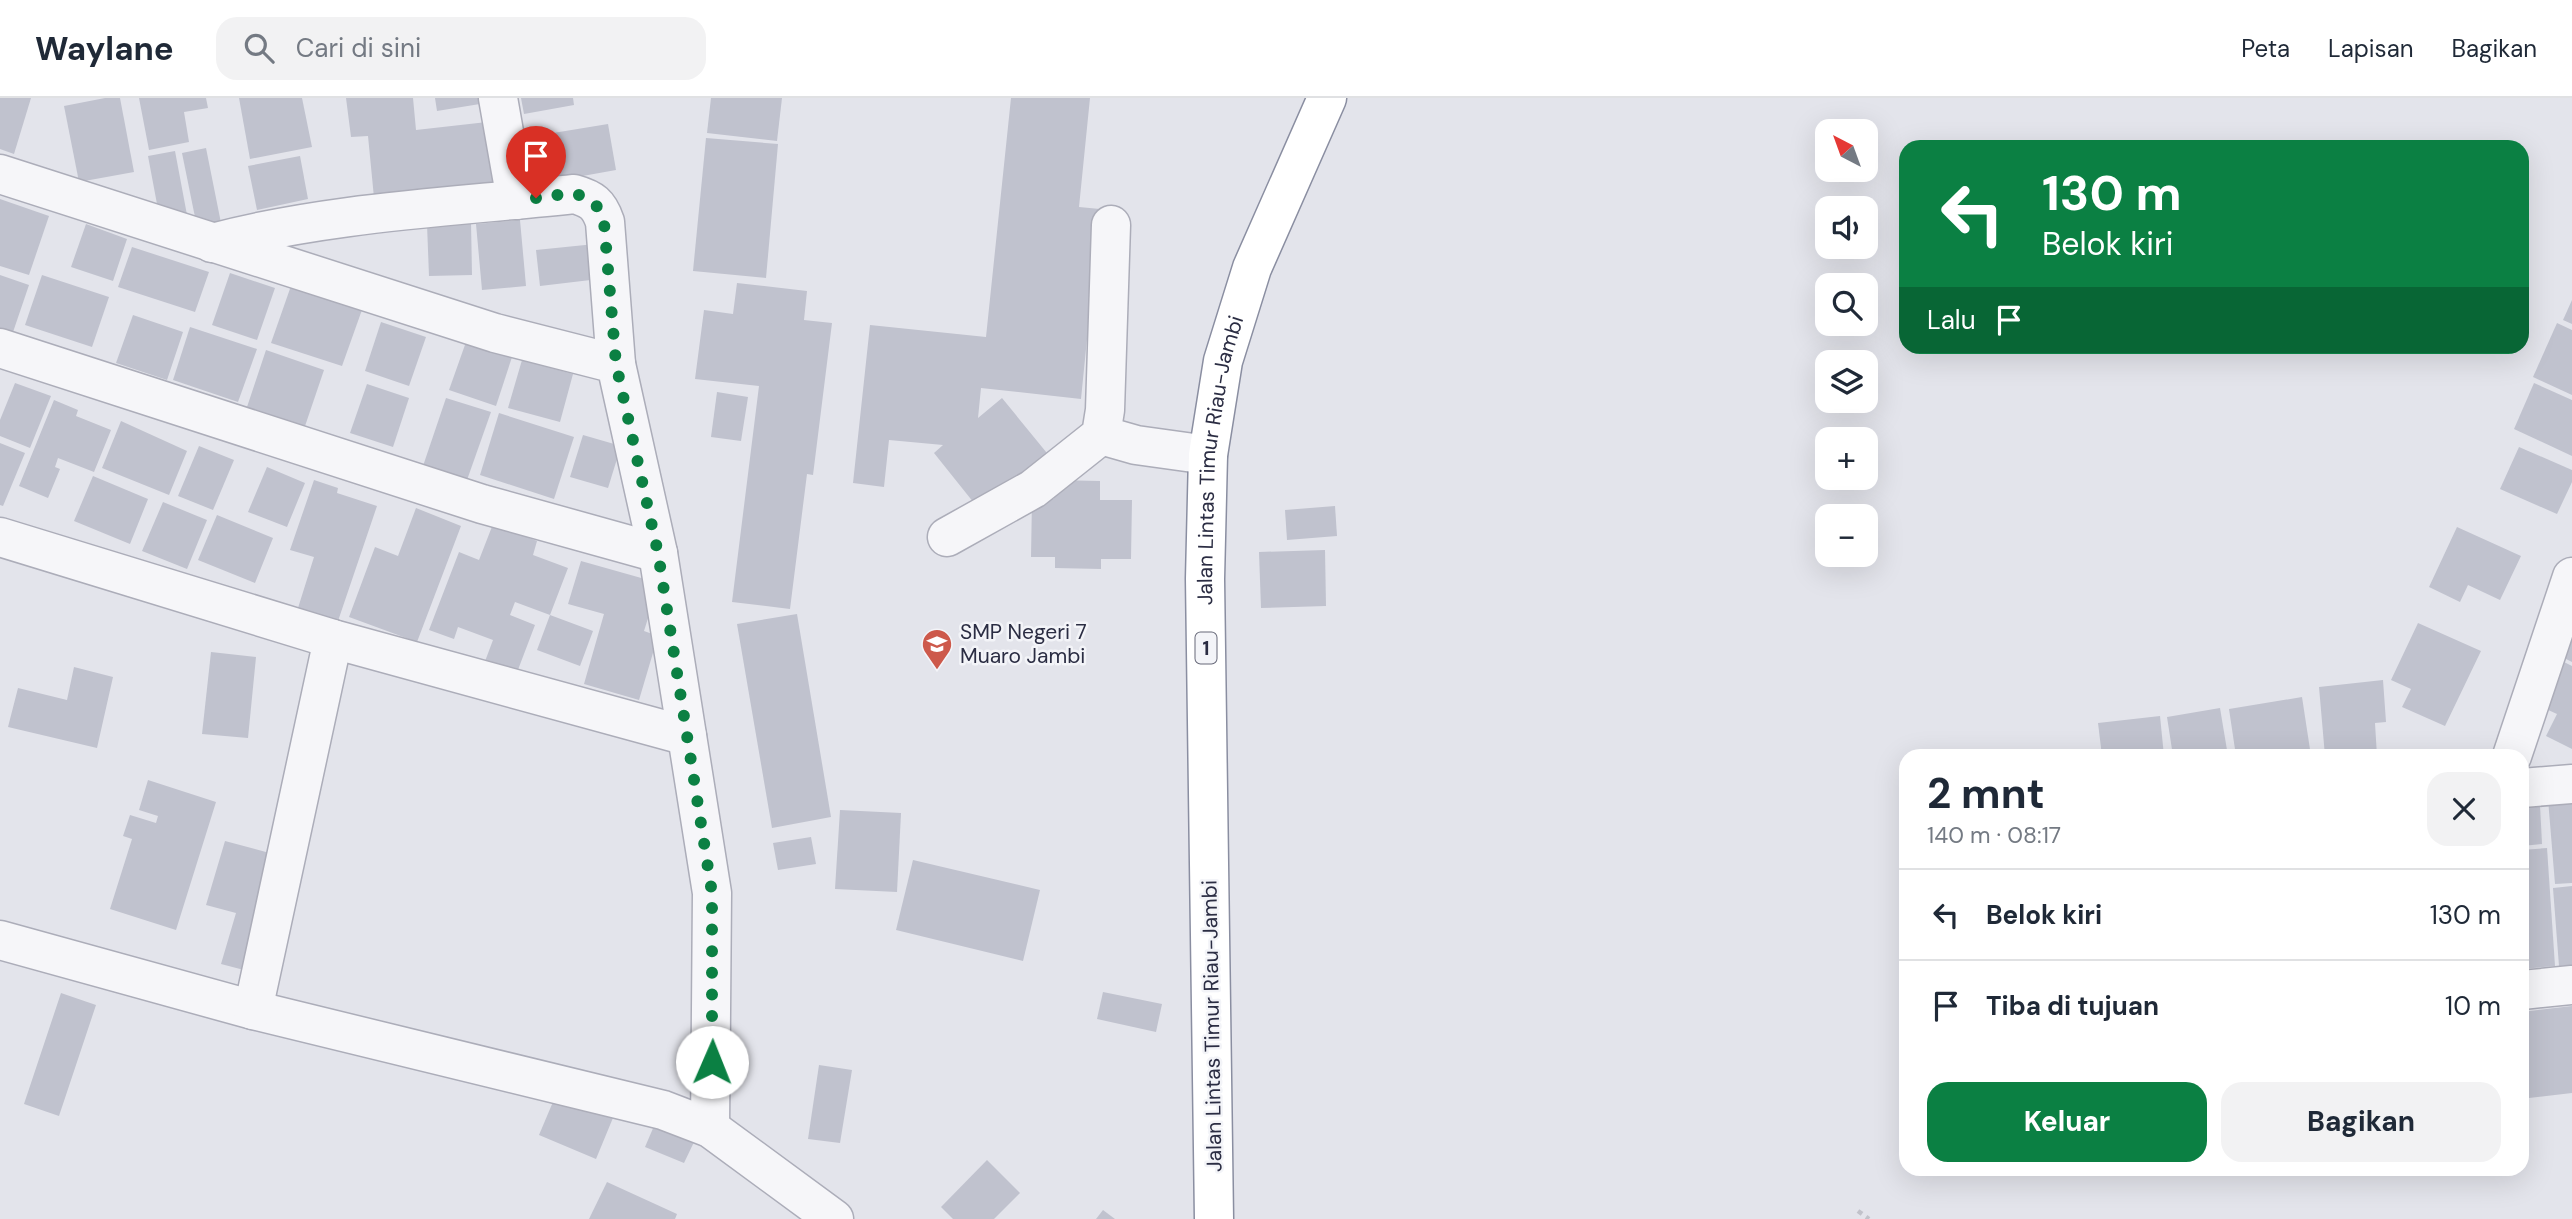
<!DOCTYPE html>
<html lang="id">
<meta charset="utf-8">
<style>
:root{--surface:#fff;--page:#f2f2f3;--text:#1f2937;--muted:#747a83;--line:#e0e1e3;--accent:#0b8043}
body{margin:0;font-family:"DM Sans",sans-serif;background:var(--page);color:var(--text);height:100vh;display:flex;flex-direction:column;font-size:26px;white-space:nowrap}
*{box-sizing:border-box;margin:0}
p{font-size:23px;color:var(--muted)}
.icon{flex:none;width:38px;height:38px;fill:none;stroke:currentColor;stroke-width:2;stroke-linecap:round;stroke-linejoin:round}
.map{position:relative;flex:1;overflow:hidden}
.details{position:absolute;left:1899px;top:651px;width:630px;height:427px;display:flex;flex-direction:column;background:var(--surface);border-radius:21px;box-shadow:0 7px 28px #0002}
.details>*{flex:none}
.guide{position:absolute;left:1899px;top:42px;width:630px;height:214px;border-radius:21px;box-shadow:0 7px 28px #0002;background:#0b8043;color:#fff;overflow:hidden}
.needle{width:46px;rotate:319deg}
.controls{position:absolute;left:1815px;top:21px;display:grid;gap:14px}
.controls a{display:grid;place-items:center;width:63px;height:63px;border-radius:14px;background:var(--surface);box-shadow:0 7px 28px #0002;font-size:35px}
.pin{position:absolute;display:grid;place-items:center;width:60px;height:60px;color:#fff;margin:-72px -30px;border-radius:50% 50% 50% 0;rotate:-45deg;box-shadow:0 0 7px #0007}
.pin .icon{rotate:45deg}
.me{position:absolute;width:77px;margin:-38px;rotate:1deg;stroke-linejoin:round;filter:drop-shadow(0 0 5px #0008)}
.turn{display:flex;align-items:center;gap:24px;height:147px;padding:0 28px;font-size:32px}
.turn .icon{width:91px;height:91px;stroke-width:2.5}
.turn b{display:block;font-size:49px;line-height:60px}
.then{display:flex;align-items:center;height:66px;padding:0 28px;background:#0003;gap:14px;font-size:26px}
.round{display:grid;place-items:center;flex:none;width:74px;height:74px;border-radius:21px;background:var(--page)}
.headline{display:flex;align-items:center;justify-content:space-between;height:119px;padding:0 28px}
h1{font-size:42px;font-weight:700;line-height:52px}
.cta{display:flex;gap:14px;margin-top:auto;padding:14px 28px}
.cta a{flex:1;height:80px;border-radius:21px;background:var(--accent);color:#fff;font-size:28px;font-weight:700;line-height:80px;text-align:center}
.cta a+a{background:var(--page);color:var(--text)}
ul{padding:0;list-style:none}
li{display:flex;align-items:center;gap:21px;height:91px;padding:0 28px;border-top:2px solid var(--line)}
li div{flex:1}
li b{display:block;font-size:26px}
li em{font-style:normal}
header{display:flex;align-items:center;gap:42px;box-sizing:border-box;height:98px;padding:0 35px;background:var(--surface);border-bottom:2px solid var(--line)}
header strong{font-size:33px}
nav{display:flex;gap:38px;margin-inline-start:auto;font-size:24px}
.search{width:490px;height:63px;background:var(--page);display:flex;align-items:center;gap:18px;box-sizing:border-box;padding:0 24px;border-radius:21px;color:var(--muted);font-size:26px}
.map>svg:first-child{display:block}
.building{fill:#c0c2ce}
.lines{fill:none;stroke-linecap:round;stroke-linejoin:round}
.minor-casing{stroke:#acadb9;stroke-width:41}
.highway-casing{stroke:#8a8ea1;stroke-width:41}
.path{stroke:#c1c2ca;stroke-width:4.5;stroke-dasharray:5 5;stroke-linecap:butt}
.minor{stroke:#f6f6f9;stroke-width:38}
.highway{stroke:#fff;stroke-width:38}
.route{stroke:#0b8043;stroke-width:12;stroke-dasharray:0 21.6}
.labels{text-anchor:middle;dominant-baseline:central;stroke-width:5;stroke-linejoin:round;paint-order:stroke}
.shield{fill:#f3f4f8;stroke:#676979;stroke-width:2}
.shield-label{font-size:19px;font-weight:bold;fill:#2b2d43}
.street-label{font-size:21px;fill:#2b2d43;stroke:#f3f4f8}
.poi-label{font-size:21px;fill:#2b2d43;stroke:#f3f4f8;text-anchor:start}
</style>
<header>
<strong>Waylane</strong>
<div class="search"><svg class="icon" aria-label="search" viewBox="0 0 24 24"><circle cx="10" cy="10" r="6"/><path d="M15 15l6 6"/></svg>Cari di sini</div>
<nav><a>Peta</a><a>Lapisan</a><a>Bagikan</a></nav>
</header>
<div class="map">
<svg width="2572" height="1121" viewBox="0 0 2572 1121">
<rect width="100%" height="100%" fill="#e3e4eb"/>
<g class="building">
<polygon points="0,0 31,0 14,56 0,51"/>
<polygon points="105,0 120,0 134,74 79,84 64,8"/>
<polygon points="139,0 206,0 208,10 184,14 189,44 149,52"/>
<polygon points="239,0 302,0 312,49 250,61"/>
<polygon points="346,0 413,0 416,32 487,24 496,97 375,110 368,38 351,39"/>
<polygon points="435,0 485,0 486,5 437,13"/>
<polygon points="521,0 573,0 574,7 524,16"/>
<polygon points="711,0 782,0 777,43 707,35"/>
<polygon points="1011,0 1090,0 1079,109 1100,111 1081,301 981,290 978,320 1002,300 1051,360 982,415 934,355 943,347 889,342 884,389 853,385 870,227 986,239"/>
<polygon points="608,26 616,72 549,84 541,37"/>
<polygon points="706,40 778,46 766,180 693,173"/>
<polygon points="206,50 221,125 197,129 182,55"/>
<polygon points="175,53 187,117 160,122 148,58"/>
<polygon points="300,58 308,101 257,112 248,68"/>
<polygon points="0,101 49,118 29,177 0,168"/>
<polygon points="520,122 526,188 482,192 476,126"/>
<polygon points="471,124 472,177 429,178 427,126"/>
<polygon points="86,126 127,141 113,183 71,169"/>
<polygon points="595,146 599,181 540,188 536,152"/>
<polygon points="132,149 209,174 195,214 118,189"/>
<polygon points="230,175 275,190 257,242 212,227"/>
<polygon points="0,177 29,187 12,237 0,233"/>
<polygon points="42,177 109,199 92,249 25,227"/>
<polygon points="292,185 363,209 342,268 271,245"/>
<polygon points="737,185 807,193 804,222 832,225 813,377 807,376 790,511 732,504 759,288 695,281 704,212 733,216"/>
<polygon points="2572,202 2572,226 2563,222"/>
<polygon points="133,217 183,234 167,282 116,265"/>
<polygon points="381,224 426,239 409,288 365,273"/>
<polygon points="2557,225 2572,232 2572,297 2533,279"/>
<polygon points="190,229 257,251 238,304 173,282"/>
<polygon points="466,244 512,259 496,308 449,292"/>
<polygon points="266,252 324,272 303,334 245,315"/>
<polygon points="522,262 573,276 560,324 508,310"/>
<polygon points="15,285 51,298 30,350 0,338 0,322"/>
<polygon points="2534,285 2572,302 2572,358 2514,331"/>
<polygon points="367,286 409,300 393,349 350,335"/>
<polygon points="717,294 748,299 741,343 711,339"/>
<polygon points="446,300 491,314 467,382 423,368"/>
<polygon points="54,302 78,312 76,318 111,332 94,374 58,360 55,369 60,371 48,400 19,388"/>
<polygon points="499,315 574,339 554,401 480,377"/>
<polygon points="121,323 187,353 169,397 102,370"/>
<polygon points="583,337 621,348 608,390 570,379"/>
<polygon points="0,345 25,355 3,408 0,407"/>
<polygon points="199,348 234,362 213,412 178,398"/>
<polygon points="2519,349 2572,372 2572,384 2557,416 2500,391"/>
<polygon points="267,369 305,385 287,429 248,414"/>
<polygon points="93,378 148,401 130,446 74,423"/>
<polygon points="314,382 338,390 337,395 377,408 338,523 298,510 314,459 290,452"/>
<polygon points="1054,382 1100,383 1100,402 1132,402 1131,461 1101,461 1101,471 1055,470 1055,459 1031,459 1032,401 1054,401"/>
<polygon points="163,404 207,422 187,471 142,453"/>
<polygon points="1335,408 1337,438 1287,442 1285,412"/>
<polygon points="416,410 461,428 417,544 349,519 375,449 398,458"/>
<polygon points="217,417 273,440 255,485 198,462"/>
<polygon points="493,426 537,443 533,457 568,470 550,517 593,533 580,568 537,552 550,517 515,504 510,517 535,527 516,577 484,566 493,542 458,529 454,541 429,532 459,454 479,462"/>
<polygon points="2457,429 2521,458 2500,502 2468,487 2460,504 2429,489"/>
<polygon points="1325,452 1326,508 1261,510 1259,454"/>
<polygon points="581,463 659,485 644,533 658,538 639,602 584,586 604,516 568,506"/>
<polygon points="2572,511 2572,564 2550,553"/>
<polygon points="797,516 831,719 772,730 737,526"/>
<polygon points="2418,525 2481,553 2445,628 2402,609 2411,591 2391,582"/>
<polygon points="211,554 256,559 248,640 202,636"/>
<polygon points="2556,560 2572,568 2572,651 2546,638 2557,616 2533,605"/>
<polygon points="74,569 113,579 97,650 8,629 18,590 67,602"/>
<polygon points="2383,582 2386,624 2375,625 2377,658 2325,658 2319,589"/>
<polygon points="2302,599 2311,658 2236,658 2229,611"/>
<polygon points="2220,610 2228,658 2173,658 2167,619"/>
<polygon points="2160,618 2164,658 2102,658 2098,625"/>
<polygon points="148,682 216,704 176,832 110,811 132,741 123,738 130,717 156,725 158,718 139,712"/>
<polygon points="2572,700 2572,785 2555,786 2548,701"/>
<polygon points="2540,707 2542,746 2522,748 2522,708"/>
<polygon points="840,712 901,715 897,794 835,791"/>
<polygon points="811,739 816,766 778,772 773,745"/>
<polygon points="225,743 277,757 244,872 221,866 236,815 206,807"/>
<polygon points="2547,750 2555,868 2522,871 2522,752"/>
<polygon points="913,762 1040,792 1023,863 896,832"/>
<polygon points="2572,788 2572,867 2559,868 2553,790"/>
<polygon points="1103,894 1162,906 1156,934 1097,921"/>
<polygon points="61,895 96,907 59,1018 24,1006"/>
<polygon points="2572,908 2572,995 2529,1000 2528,996 2522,996 2522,914"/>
<polygon points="819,967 852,972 840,1045 808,1041"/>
<polygon points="558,992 615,1015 596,1061 539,1037"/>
<polygon points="654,1028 694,1044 684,1065 645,1049"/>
<polygon points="987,1062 1020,1095 994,1121 953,1121 941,1109"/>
<polygon points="607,1084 677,1116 675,1121 589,1121"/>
<polygon points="1103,1112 1115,1121 1096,1121"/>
</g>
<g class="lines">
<g class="minor-casing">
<g id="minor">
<polyline points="498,0 516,102"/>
<polyline points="0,76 495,235 616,266 658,455 712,795 710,1030"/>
<path d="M212,145C329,114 454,109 574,96C592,101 599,106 605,124L616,266"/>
<polyline points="0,250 482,406 658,455"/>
<polyline points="1101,337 1136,347 1208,357"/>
<polyline points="0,439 333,541 687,638"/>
<polyline points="947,439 1033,391 1101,337 1105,312 1111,127"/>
<polyline points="2512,658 2572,479"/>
<polyline points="2522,690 2572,686"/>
<polyline points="0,842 253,912 663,1012 710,1030 834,1121"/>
<polyline points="2522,892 2572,887"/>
<polyline points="253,912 333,541"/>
</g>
</g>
<g class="highway-casing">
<g id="highway">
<path id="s1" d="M1214,1121L1205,481L1208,357L1223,263L1252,170L1327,0"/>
</g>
</g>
<polyline class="path" points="1858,1113 1869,1121"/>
<use href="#minor" class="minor"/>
<use href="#highway" class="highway"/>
</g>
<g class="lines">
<path class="route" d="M536,100C567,96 593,87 604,124L616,266L658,455L712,795V964"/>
</g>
<defs>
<g id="school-pin" transform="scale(1.575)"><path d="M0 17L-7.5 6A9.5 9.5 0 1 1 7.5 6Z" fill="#cd594b" stroke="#f3f4f8"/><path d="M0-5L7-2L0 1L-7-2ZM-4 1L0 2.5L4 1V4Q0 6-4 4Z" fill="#fff"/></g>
</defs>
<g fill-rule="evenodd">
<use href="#school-pin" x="937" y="546"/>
</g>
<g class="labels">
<rect class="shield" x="1195.5" y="534.5" width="21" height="31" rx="5"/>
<g class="shield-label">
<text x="1206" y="550">1</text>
</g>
<g class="street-label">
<text stroke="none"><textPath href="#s1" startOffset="760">Jalan Lintas Timur Riau-Jambi</textPath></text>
<text transform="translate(1212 928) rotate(-91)">Jalan Lintas Timur Riau-Jambi</text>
</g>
<g class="poi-label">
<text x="960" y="534">SMP Negeri 7<tspan x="960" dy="24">Muaro Jambi</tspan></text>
</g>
</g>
</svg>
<div class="controls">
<a><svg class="needle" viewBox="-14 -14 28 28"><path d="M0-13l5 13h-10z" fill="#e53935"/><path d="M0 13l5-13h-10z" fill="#747a83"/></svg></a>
<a><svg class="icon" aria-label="sound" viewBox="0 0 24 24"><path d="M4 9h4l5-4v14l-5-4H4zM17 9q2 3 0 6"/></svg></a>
<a><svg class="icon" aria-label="search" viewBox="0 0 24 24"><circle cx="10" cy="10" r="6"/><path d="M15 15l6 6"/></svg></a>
<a><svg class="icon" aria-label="layers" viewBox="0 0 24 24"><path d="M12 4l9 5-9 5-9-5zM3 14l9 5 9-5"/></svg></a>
<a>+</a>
<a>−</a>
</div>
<div class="pin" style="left:536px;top:100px;background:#d93025"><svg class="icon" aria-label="arrive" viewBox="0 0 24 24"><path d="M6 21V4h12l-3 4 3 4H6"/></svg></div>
<svg class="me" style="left:712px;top:964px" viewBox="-20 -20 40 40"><circle r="19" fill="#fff"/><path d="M0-13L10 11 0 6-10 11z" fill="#0b8043"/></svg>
<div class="guide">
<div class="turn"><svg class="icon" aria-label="left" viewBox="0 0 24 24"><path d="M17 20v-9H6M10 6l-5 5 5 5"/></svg><div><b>130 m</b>Belok kiri</div></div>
<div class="then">Lalu<svg class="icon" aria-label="arrive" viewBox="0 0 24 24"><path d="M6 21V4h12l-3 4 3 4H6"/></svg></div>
</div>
<section class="details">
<div class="headline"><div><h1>2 mnt</h1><p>140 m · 08:17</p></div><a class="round"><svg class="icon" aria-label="close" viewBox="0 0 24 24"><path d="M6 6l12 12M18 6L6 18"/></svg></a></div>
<ul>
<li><svg class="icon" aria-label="left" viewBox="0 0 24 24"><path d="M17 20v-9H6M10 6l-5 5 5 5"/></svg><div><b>Belok kiri</b></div><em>130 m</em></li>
<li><svg class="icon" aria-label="arrive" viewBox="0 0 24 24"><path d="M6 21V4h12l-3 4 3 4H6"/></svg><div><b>Tiba di tujuan</b></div><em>10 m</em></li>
</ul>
<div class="cta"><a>Keluar</a><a>Bagikan</a></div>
</section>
</div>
